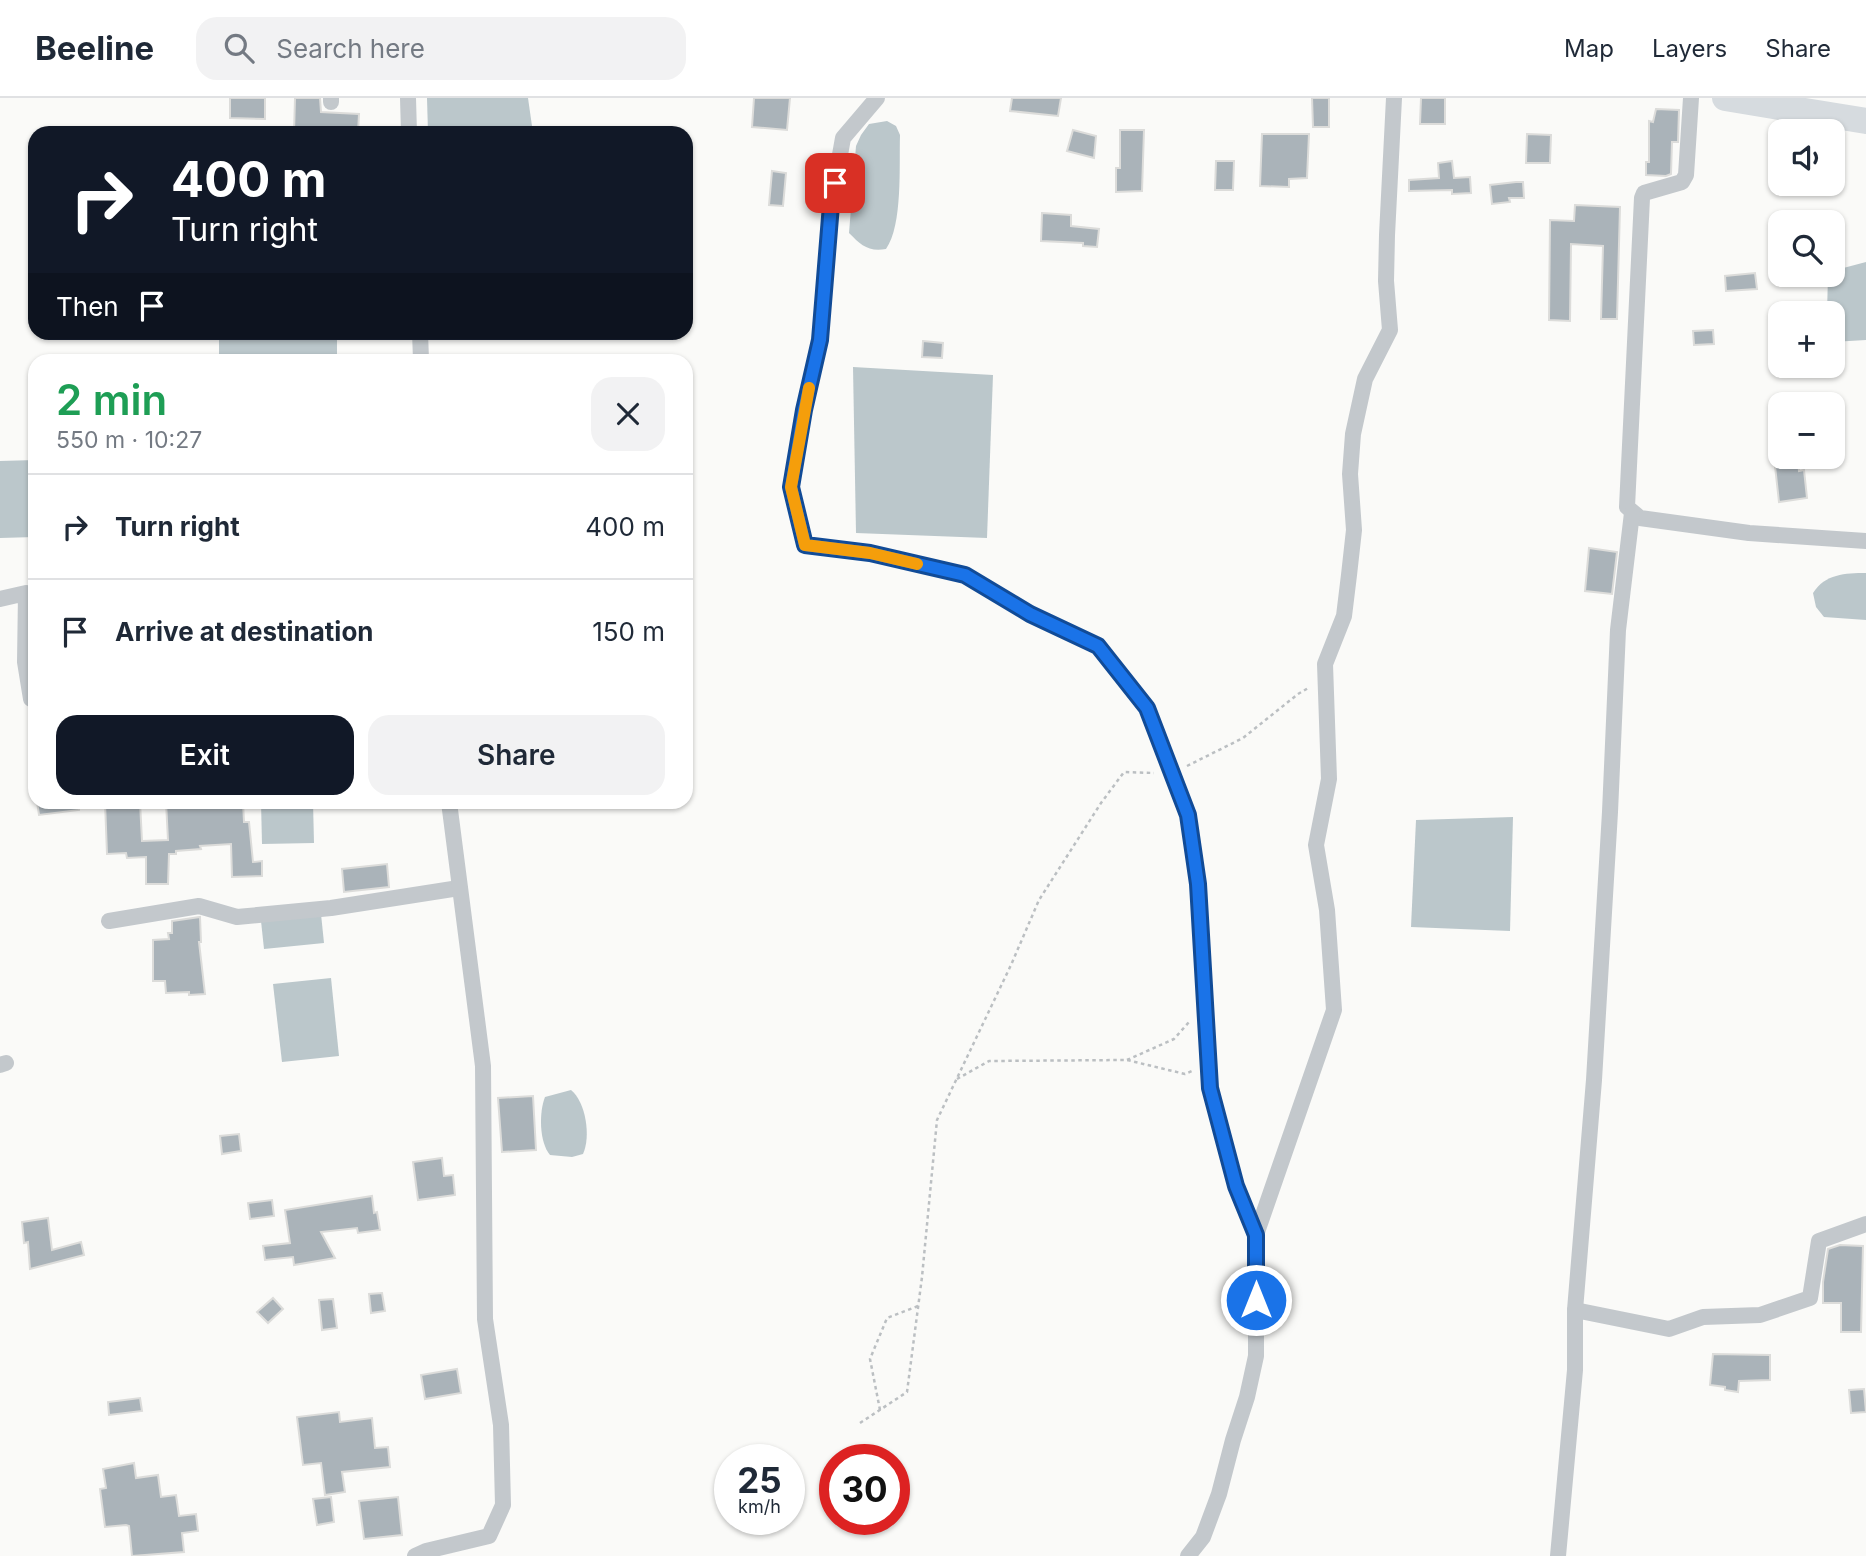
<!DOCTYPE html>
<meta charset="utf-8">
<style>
:root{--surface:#fff;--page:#f2f2f3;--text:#1f2937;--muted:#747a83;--line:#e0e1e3;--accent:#111827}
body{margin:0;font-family:Inter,sans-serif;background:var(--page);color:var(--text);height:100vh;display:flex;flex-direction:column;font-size:26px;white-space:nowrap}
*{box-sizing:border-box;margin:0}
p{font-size:23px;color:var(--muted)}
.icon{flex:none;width:38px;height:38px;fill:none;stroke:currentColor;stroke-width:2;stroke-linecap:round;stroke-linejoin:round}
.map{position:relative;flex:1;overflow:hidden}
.sheet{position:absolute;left:28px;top:256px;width:665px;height:455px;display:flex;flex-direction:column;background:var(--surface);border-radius:21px;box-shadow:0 2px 5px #0004}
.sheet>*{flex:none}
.guide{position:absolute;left:28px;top:28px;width:665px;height:214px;border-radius:21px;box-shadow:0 2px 5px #0004;background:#111827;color:#fff;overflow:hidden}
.buttons{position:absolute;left:1768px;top:21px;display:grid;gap:14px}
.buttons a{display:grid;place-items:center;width:77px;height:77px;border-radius:14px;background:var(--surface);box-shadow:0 2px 5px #0004;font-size:35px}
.speed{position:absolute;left:714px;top:1346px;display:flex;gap:14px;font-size:35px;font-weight:700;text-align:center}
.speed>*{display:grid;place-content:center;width:91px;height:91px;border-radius:50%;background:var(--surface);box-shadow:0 2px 5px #0004;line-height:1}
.speed small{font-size:18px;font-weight:400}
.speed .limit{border:10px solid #d22;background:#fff;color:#111}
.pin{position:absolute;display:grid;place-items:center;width:60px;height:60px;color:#fff;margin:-30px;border-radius:14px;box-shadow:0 4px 10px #0006}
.me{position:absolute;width:77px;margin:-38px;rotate:0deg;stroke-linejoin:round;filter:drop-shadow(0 0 5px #0008)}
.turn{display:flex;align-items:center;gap:24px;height:147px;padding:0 28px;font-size:32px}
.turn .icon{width:91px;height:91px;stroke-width:2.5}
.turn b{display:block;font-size:49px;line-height:60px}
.then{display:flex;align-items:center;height:66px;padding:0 28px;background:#0003;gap:14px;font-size:26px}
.round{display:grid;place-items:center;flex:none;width:74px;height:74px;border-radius:21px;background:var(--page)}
.overview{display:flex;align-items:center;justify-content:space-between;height:119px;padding:0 28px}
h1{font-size:42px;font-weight:600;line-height:52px;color:#1e9e55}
.action{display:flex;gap:14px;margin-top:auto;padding:14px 28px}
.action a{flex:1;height:80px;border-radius:21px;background:var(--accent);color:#fff;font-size:28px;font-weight:600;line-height:80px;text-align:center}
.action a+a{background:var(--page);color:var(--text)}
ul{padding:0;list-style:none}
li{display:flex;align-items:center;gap:21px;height:105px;padding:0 28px;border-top:2px solid var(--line)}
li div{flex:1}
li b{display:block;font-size:26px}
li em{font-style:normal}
header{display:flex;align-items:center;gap:42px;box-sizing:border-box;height:98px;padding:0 35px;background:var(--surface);border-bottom:2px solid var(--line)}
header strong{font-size:33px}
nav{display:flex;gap:38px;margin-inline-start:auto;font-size:24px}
.search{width:490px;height:63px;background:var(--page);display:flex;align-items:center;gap:18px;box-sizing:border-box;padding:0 24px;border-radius:21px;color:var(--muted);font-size:26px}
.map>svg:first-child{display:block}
.water{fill:#bbc7cb}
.building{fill:#aab3b9;stroke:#dcdcda;stroke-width:2}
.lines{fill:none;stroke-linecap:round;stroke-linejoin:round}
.path{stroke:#bbbfc2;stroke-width:2.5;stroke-dasharray:3.5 3.5;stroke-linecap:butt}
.street{stroke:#c3c8cc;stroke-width:16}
.primary{stroke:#d6dbdf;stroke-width:26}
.route-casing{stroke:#114b97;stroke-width:18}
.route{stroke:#1a73e8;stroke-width:12}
.slow{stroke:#f59e0b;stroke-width:12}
</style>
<header>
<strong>Beeline</strong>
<div class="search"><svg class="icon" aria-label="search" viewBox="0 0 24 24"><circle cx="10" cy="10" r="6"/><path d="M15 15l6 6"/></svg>Search here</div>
<nav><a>Map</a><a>Layers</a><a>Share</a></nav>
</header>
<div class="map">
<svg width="1866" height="1458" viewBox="0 0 1866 1458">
<rect width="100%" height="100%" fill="#fafaf8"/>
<g class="water">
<polygon points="427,0 528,0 533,35 428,35"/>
<path d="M887,23L896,28L900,37C899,67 903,127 886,151C868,154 861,147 849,135L856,48L861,37L869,26Z"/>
<polygon points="1866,164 1866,242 1832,244 1832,215 1827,215 1828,177 1832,177 1832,173"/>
<rect x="219" y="235" width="118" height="27"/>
<polygon points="853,269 993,277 987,440 856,435"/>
<polygon points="35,362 35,439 0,440 0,363"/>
<path d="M1866,475V522L1824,519L1816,509L1813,495C1825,476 1845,475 1866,475Z"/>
<polygon points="261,704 313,704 314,745 262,746"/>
<polygon points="1513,719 1510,833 1411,829 1416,722"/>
<polygon points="321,816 324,845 264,851 261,823"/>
<polygon points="331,880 339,958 282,964 273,886"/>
<path d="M571,992C586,1004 591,1039 583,1056L572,1059L550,1057C539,1044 539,1014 545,999Z"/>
</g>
<g class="building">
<polygon points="230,0 265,0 265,21 230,20"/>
<polygon points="295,0 320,0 321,14 359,16 358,35 294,35"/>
<polygon points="754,0 790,0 787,32 752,29"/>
<polygon points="1012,0 1061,0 1058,18 1010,13"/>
<polygon points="1312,0 1329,0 1329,29 1313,29"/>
<polygon points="1421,0 1445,0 1445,26 1420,26"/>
<polygon points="1656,11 1679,12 1678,44 1672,44 1671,76 1666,78 1646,77 1646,64 1649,64 1649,23 1653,24"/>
<polygon points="1073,32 1096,38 1094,60 1067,53"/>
<polygon points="1120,32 1144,32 1142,93 1116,94 1116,70 1120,70"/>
<polygon points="1262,36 1309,36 1307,80 1289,81 1289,89 1260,88"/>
<polygon points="1527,36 1551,37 1550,65 1526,65"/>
<polygon points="1216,63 1234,63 1233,92 1215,92"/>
<polygon points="1452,63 1454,80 1470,79 1471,95 1452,96 1452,92 1409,93 1409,82 1439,80 1438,65"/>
<polygon points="772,73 786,75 783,108 769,107"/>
<polygon points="1516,84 1523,84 1524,100 1509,100 1510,104 1492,106 1490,87"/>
<polygon points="1575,107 1620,109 1617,221 1601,221 1603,148 1571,146 1570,223 1549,222 1550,122 1574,123"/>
<polygon points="1042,115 1071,117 1071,128 1099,131 1097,149 1083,148 1083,145 1041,143"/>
<polygon points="1755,175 1757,191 1726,193 1725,178"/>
<polygon points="1713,232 1714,246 1694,247 1693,233"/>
<polygon points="923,243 943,245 942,260 922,259"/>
<polygon points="1774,359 1798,359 1799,373 1804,372 1807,400 1779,404"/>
<polygon points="1589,450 1617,454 1612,496 1585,493"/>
<polygon points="37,704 78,704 79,712 39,717"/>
<polygon points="105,704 140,704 142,743 168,742 166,704 243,704 244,724 249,724 253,764 262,763 262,778 232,779 231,746 200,748 201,751 176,753 176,756 169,756 168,786 146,786 146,759 127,760 126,755 107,756"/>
<polygon points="387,766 389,789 344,794 342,771"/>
<polygon points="200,819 201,844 199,844 205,896 189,897 189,894 166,895 165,883 153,883 153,842 169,841 168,835 172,835 172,823"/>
<polygon points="533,998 536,1052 502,1054 498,1000"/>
<polygon points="239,1036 241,1053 222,1056 220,1038"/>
<polygon points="442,1060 444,1078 453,1077 455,1097 418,1102 413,1064"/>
<polygon points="372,1098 374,1115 377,1114 380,1132 358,1135 357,1130 321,1134 335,1160 294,1167 293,1159 265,1162 263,1148 290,1145 285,1112"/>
<polygon points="272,1102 274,1118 250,1121 248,1105"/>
<polygon points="48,1120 52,1152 81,1144 84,1157 30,1171 28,1144 24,1145 22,1124"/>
<polygon points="1840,1147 1863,1148 1861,1234 1841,1234 1841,1205 1823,1205 1823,1184 1828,1151"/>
<polygon points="382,1195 385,1213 371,1215 369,1196"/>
<polygon points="273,1200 283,1211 268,1225 257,1214"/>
<polygon points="333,1201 337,1230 322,1232 319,1202"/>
<polygon points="1713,1256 1770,1257 1770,1282 1739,1283 1738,1294 1725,1292 1725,1289 1710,1287"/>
<polygon points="457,1271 461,1295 425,1301 421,1277"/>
<polygon points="1864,1291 1866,1314 1851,1315 1849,1292"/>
<polygon points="140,1300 142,1313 109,1317 108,1304"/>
<polygon points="339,1314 340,1324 372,1320 375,1350 388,1349 390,1369 342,1374 345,1394 325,1397 321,1365 303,1367 297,1319"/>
<polygon points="134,1365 136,1380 158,1377 161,1399 176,1397 179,1418 196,1416 198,1433 182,1435 184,1454 132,1458 129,1428 126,1427 105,1429 100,1391 106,1390 103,1371"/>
<polygon points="331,1399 334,1424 317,1427 313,1401"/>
<polygon points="398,1399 402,1437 364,1441 359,1403"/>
</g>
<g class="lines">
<g class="path">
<polyline points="1187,668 1243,640 1298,596 1310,589"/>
<polyline points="1127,962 1174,941 1189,924"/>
<polyline points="957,981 989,963 1127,962 1185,976 1192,973"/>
<polyline points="880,1312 870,1261 887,1220 918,1208"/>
<polyline points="860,1325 907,1294 922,1179 937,1022 1011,867 1039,802 1101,705 1124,674 1154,675"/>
</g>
<g class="street">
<polyline points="331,0 331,4"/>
<polyline points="408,0 409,35"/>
<polyline points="877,0 843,40 831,107 820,242 804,312 791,389 805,447 870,455 965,477 1030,516 1098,548 1147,610 1172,676 1188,717 1198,786 1210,990 1236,1088 1256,1137 1256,1258 1247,1299 1233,1342 1219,1396 1203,1439 1188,1458"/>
<polyline points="1691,0 1686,77 1682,84 1644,95 1642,100 1627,409 1640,420 1749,435 1866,443"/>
<polyline points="420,234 421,262"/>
<polyline points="0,501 26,495 25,564 31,601 35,601"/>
<polyline points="109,823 199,808 237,819 331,810 459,790"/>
<polyline points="0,967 6,965"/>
<polyline points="1256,1137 1334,912 1327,812 1316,747 1329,681 1325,566 1344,518 1349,477 1354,432 1350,376 1353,336 1365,281 1390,232 1386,183 1387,137 1394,0"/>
<polyline points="1575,1212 1669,1231 1703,1219 1760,1217 1810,1200 1819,1143 1866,1126"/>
<polyline points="415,1458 426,1453 489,1438 503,1407 501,1327 485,1221 483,968 449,704"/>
<polyline points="1558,1458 1575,1272 1575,1212 1594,982 1610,714 1618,532 1632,415"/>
</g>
<polyline class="primary" points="1725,0 1866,23"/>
</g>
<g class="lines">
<g class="route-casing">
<polyline id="route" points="835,85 831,107 820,242 804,312 791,389 805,447 870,455 965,477 1030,516 1098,548 1147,610 1188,717 1198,786 1210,990 1236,1088 1256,1137 1256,1202"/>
</g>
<use href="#route" class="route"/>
<polyline class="slow" points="809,290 791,389 805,447 870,455 917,466"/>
</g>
</svg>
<div class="buttons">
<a><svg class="icon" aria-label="sound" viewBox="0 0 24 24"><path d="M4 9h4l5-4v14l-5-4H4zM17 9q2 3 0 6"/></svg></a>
<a><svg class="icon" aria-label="search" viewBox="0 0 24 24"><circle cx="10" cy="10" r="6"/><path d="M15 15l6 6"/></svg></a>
<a>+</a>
<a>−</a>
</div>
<div class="speed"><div>25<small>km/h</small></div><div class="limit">30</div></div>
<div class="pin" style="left:835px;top:85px;background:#d93025"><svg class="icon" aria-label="arrive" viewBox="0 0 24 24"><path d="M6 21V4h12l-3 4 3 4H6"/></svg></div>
<svg class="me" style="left:1256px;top:1202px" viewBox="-20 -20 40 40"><circle r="17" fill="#1a73e8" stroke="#fff" stroke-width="3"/><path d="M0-11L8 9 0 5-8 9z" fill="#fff"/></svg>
<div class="guide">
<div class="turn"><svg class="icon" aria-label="right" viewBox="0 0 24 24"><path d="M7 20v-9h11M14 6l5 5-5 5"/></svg><div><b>400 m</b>Turn right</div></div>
<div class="then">Then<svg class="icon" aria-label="arrive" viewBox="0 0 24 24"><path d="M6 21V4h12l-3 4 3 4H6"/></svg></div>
</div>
<section class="sheet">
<div class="overview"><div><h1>2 min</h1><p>550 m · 10:27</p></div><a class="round"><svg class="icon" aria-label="close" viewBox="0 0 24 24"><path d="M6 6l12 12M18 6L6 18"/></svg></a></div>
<ul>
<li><svg class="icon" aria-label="right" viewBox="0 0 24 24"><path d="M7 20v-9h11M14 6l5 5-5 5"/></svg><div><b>Turn right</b></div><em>400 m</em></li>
<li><svg class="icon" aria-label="arrive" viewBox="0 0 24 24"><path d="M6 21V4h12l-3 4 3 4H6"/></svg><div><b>Arrive at destination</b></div><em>150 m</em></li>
</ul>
<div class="action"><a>Exit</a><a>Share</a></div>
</section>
</div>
